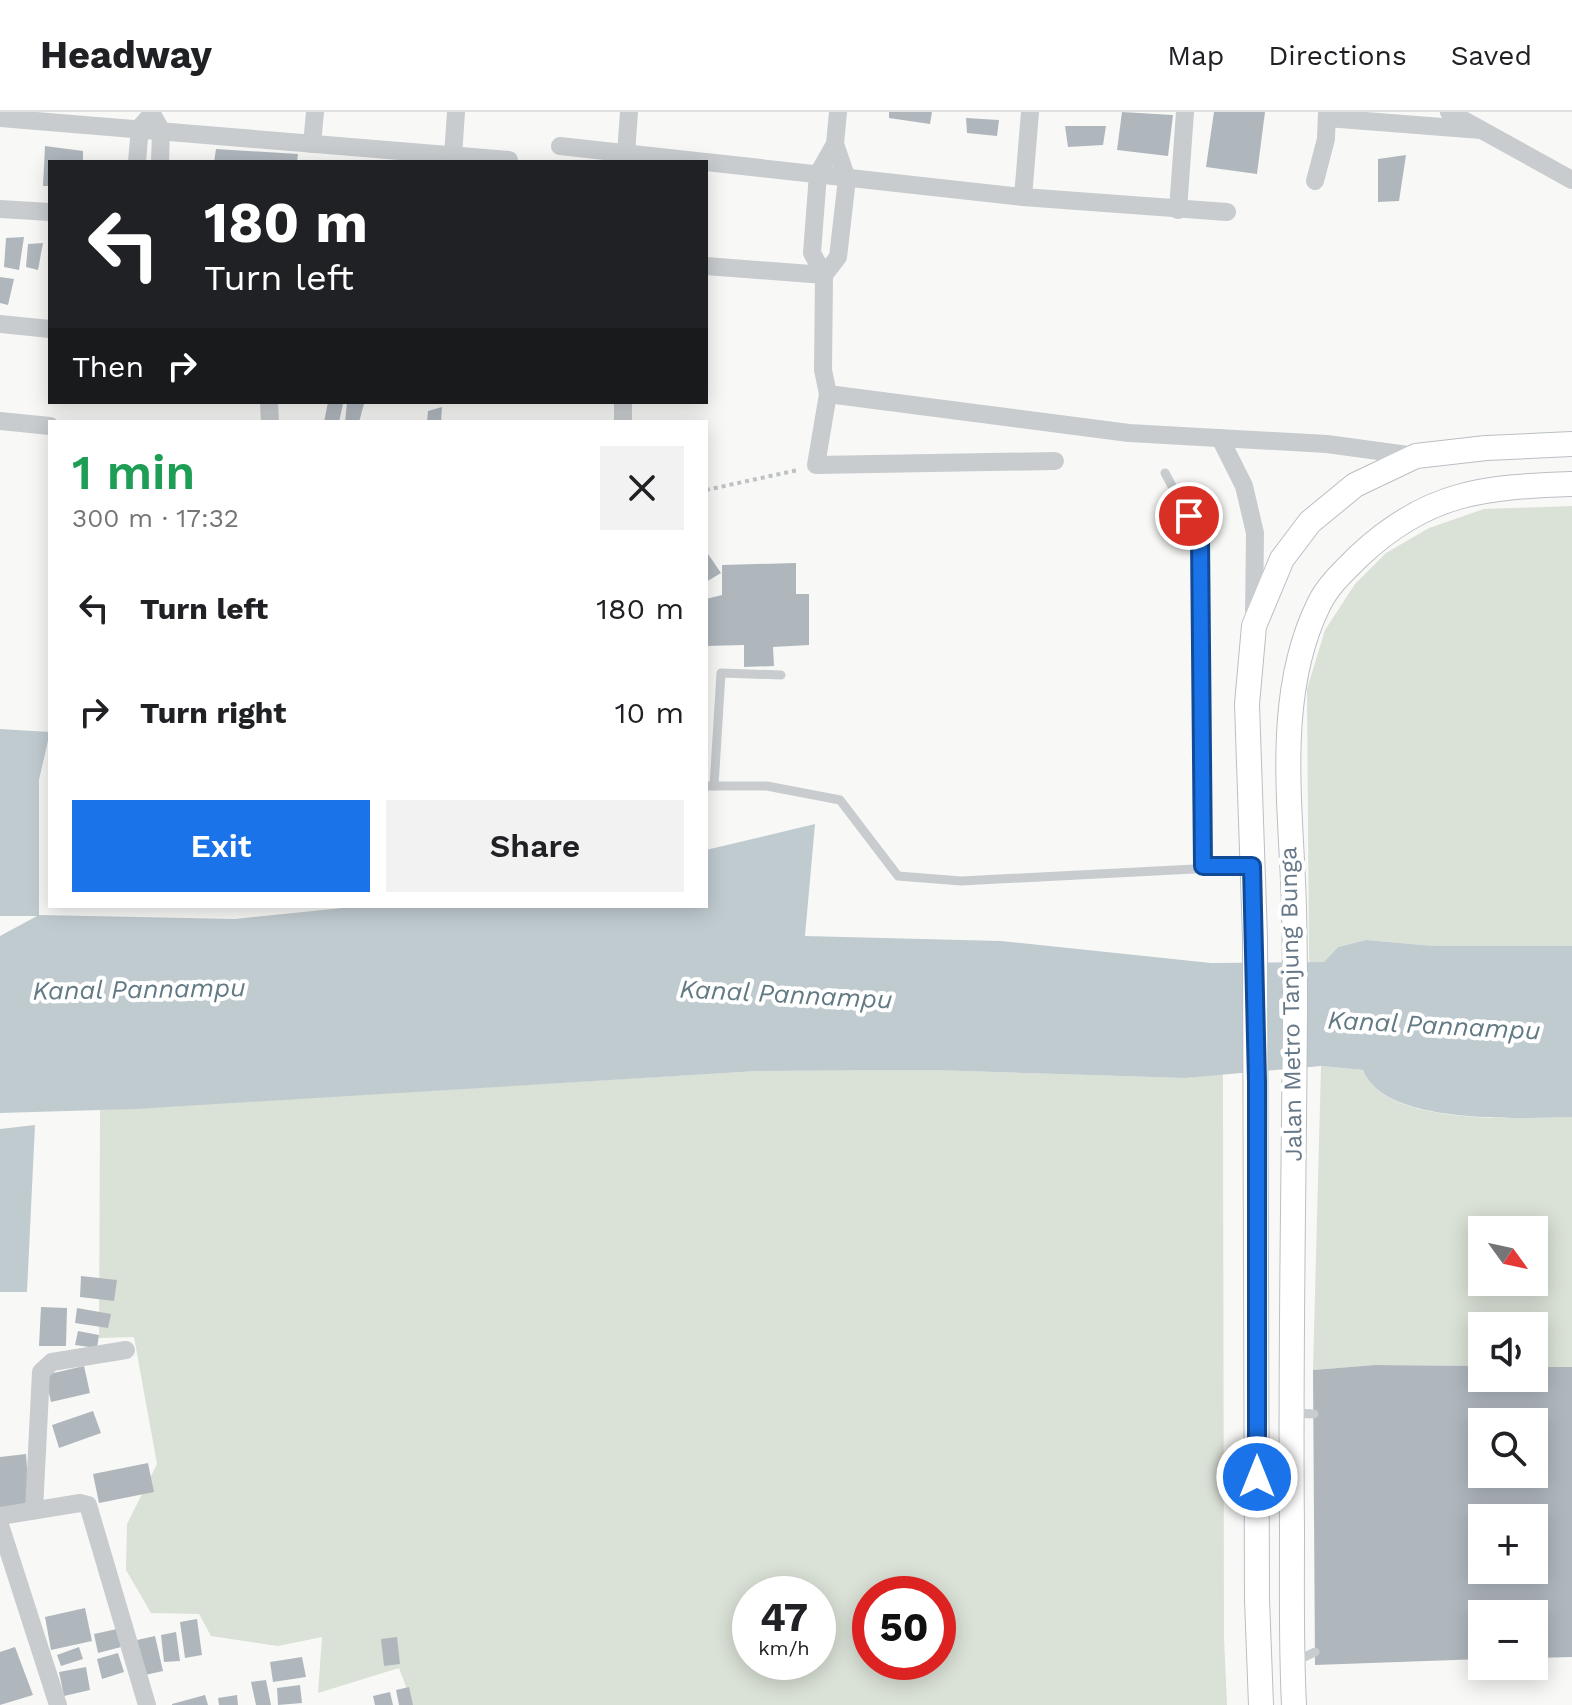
<!DOCTYPE html>
<meta charset="utf-8">
<style>
:root{--surface:#fff;--page:#f2f2f2;--text:#202124;--muted:#757577;--line:#e0e0e0;--accent:#1a73e8}
body{margin:0;font-family:"Work Sans",sans-serif;background:var(--page);color:var(--text);height:100vh;display:flex;flex-direction:column;font-size:30px;white-space:nowrap}
*{box-sizing:border-box;margin:0}
p{font-size:26px;color:var(--muted)}
.icon{flex:none;width:44px;height:44px;fill:none;stroke:currentColor;stroke-width:2;stroke-linecap:round;stroke-linejoin:round}
.map{position:relative;flex:1;overflow:hidden}
.sheet{position:absolute;left:48px;top:308px;width:660px;height:488px;display:flex;flex-direction:column;background:var(--surface);border-radius:0px;box-shadow:0 4px 20px #0003}
.sheet>*{flex:none}
.hud{position:absolute;left:48px;top:48px;width:660px;height:244px;border-radius:0px;box-shadow:0 4px 20px #0003;background:#202124;color:#fff;overflow:hidden}
.needle{width:52px;rotate:123deg}
.controls{position:absolute;left:1468px;top:1104px;display:grid;gap:16px}
.controls a{display:grid;place-items:center;width:80px;height:80px;border-radius:0px;background:var(--surface);box-shadow:0 4px 20px #0003;font-size:40px}
.speed{position:absolute;left:732px;top:1464px;display:flex;gap:16px;font-size:40px;font-weight:700;text-align:center}
.speed>*{display:grid;place-content:center;width:104px;height:104px;border-radius:50%;background:var(--surface);box-shadow:0 4px 20px #0003;line-height:1}
.speed small{font-size:20px;font-weight:400}
.speed .limit{border:12px solid #d22;background:#fff;color:#111}
.pin{position:absolute;display:grid;place-items:center;width:68px;height:68px;color:#fff;margin:-34px;border:4px solid #fff;border-radius:50%;box-shadow:0 2px 8px #0007}
.me{position:absolute;width:88px;margin:-44px;rotate:0deg;stroke-linejoin:round;filter:drop-shadow(0 0 6px #0008)}
.turn{display:flex;align-items:center;gap:28px;height:168px;padding:0 24px;font-size:36px}
.turn .icon{width:104px;height:104px;stroke-width:2.5}
.turn b{display:block;font-size:56px;line-height:68px}
.then{display:flex;align-items:center;height:76px;padding:0 24px;background:#0003;gap:16px;font-size:30px}
.round{display:grid;place-items:center;flex:none;width:84px;height:84px;border-radius:0px;background:var(--page)}
.head{display:flex;align-items:center;justify-content:space-between;height:136px;padding:0 24px}
h1{font-size:48px;font-weight:600;line-height:60px;color:#1e9e55}
.button{display:flex;gap:16px;margin-top:auto;padding:16px 24px}
.button a{flex:1;height:92px;border-radius:0px;background:var(--accent);color:#fff;font-size:32px;font-weight:600;line-height:92px;text-align:center}
.button a+a{background:var(--page);color:var(--text)}
ul{padding:0;list-style:none}
li{display:flex;align-items:center;gap:24px;height:104px;padding:0 24px}
li div{flex:1}
li b{display:block;font-size:30px}
li em{font-style:normal}
header{display:flex;align-items:center;gap:48px;box-sizing:border-box;height:112px;padding:0 40px;background:var(--surface);border-bottom:2px solid var(--line)}
header strong{font-size:38px}
nav{display:flex;gap:44px;margin-inline-start:auto;font-size:28px}
.map>svg:first-child{display:block}
.green{fill:#dae1d6;fill-rule:evenodd}
.water{fill:#c0cbd0}
.building{fill:#afb7bd;fill-rule:evenodd}
.lines{fill:none;stroke-linecap:round;stroke-linejoin:round}
.secondary-casing{stroke:#babfc4;stroke-width:26}
.path{stroke:#bfc2c4;stroke-width:4;stroke-dasharray:4 4;stroke-linecap:butt}
.service{stroke:#c8cccf;stroke-width:9}
.minor{stroke:#c8cccf;stroke-width:18}
.secondary{stroke:#fff;stroke-width:24}
.route-casing{stroke:#114b97;stroke-width:20}
.route{stroke:#1a73e8;stroke-width:14}
.labels{text-anchor:middle;dominant-baseline:central;stroke-width:8;stroke-linejoin:round;paint-order:stroke}
.street-label{font-size:24px;fill:#667888;stroke:#fff}
.water-label{font-size:26px;font-style:italic;fill:#627a83;stroke:#fff}
</style>
<header>
<strong>Headway</strong>
<nav><a>Map</a><a>Directions</a><a>Saved</a></nav>
</header>
<div class="map">
<svg width="1572" height="1593" viewBox="0 0 1572 1593">
<rect width="100%" height="100%" fill="#f8f9f6"/>
<g class="green">
<polygon points="1572,394 1572,834 1434,834 1366,828 1338,835 1324,850 1309,850 1307,577 1325,518 1355,472 1386,441 1429,416 1484,397"/>
<path d="M1321,954L1363,958C1384,1015 1520,1006 1572,1005V1255H1534V1214H1482V1254L1375,1253L1313,1258ZM1482,1118H1534V1170H1482Z"/>
<path d="M931,958L1184,966L1223,962L1224,1526L1227,1593H413L399,1556L318,1581L322,1525L278,1534L211,1524L199,1502L151,1501L126,1458L127,1412L157,1352L134,1225L99,1226L100,998L758,959ZM750,1482H818V1550H750ZM870,1482H938V1550H870Z"/>
</g>
<g class="water">
<path d="M0,617L50,620L39,668V803L235,807L362,794H706V738L815,712L805,824L1001,829L1211,851L1324,850L1338,835L1366,828L1434,834H1572V1005C1520,1006 1384,1014 1363,958L1321,954L1185,966L931,958L758,959L135,997L0,1001V824L37,804H0Z"/>
<polygon points="35,1013 27,1180 0,1180 0,1017"/>
</g>
<g class="building">
<polygon points="889,0 932,0 930,12 889,6"/>
<polygon points="1122,0 1173,3 1168,44 1117,38"/>
<polygon points="1214,0 1265,0 1257,62 1206,55"/>
<polygon points="966,6 999,8 997,24 967,21"/>
<polygon points="1065,14 1106,14 1103,33 1068,35"/>
<polygon points="45,34 83,39 83,50 50,50 50,74 43,74"/>
<polygon points="216,37 298,42 297,50 214,50"/>
<polygon points="1406,43 1399,89 1378,90 1378,47"/>
<polygon points="24,125 19,158 4,155 6,126"/>
<polygon points="43,131 38,158 26,155 28,132"/>
<polygon points="0,165 14,167 8,193 0,191"/>
<polygon points="328,290 343,292 339,310 324,310"/>
<polygon points="347,291 364,292 359,310 345,310"/>
<polygon points="442,295 441,310 427,310 428,299"/>
<polygon points="708,442 721,461 706,470 706,443"/>
<polygon points="796,451 796,482 809,482 809,533 773,535 774,554 744,555 744,533 706,534 706,487 722,483 722,453"/>
<polygon points="81,1164 117,1168 114,1189 80,1185"/>
<polygon points="41,1195 67,1196 66,1234 39,1234"/>
<polygon points="77,1196 111,1202 108,1216 75,1211"/>
<polygon points="78,1219 99,1223 97,1236 75,1233"/>
<path d="M1375,1253L1482,1254V1266H1534V1255H1572V1545L1534,1546V1502H1482V1547L1315,1553L1313,1258ZM1482,1310H1534V1362H1482ZM1482,1406H1534V1458H1482Z"/>
<polygon points="84,1254 90,1281 51,1290 45,1263"/>
<polygon points="93,1299 101,1321 59,1336 52,1313"/>
<polygon points="26,1342 30,1396 0,1399 0,1345"/>
<polygon points="148,1351 154,1380 99,1391 93,1362"/>
<polygon points="85,1496 92,1529 51,1538 45,1505"/>
<polygon points="197,1507 202,1543 185,1546 180,1510"/>
<polygon points="117,1517 121,1535 98,1541 94,1522"/>
<polygon points="176,1520 180,1549 164,1550 161,1523"/>
<polygon points="155,1524 163,1559 145,1563 137,1528"/>
<polygon points="397,1525 400,1552 384,1554 381,1527"/>
<polygon points="15,1535 33,1583 0,1593 0,1540"/>
<polygon points="79,1535 83,1547 61,1554 57,1543"/>
<polygon points="118,1541 124,1560 102,1567 97,1547"/>
<polygon points="302,1545 306,1565 273,1570 270,1550"/>
<polygon points="86,1555 90,1578 64,1584 59,1560"/>
<polygon points="266,1568 271,1593 256,1593 251,1570"/>
<polygon points="300,1573 302,1591 278,1593 277,1576"/>
<polygon points="409,1575 413,1593 399,1593 396,1578"/>
<polygon points="390,1580 393,1593 375,1593 373,1584"/>
<polygon points="205,1583 208,1593 172,1593 172,1592"/>
<polygon points="237,1583 238,1593 219,1593 218,1586"/>
</g>
<g class="lines">
<g class="secondary-casing">
<g id="secondary">
<polyline points="1261,1593 1257,1487 1255,826 1247,592 1254,514 1282,447 1310,410 1355,373 1416,344 1486,336 1572,332"/>
<path d="M1294,1593C1291,1535 1292,1476 1292,1417C1290,1243 1294,1070 1295,896C1295,854 1295,811 1293,769C1289,678 1277,577 1319,492C1328,473 1345,458 1359,444C1427,380 1483,375 1572,372"/>
</g>
</g>
<polyline class="path" points="706,378 798,358"/>
<g class="service">
<polyline points="1165,361 1200,426 1203,754"/>
<polyline points="706,674 767,674 840,688 898,764 961,769 1252,754"/>
<polyline points="714,674 721,561 781,563"/>
<polyline points="1294,1301 1314,1302"/>
<polyline points="1296,1549 1315,1540"/>
</g>
<g class="minor">
<polyline points="838,0 835,32 818,62 812,141 824,163 823,258 828,282 1129,321 1327,332 1415,344"/>
<polyline points="1449,0 1572,68"/>
<polyline points="0,6 509,48"/>
<polyline points="1327,6 1481,18"/>
<polyline points="312,32 315,0"/>
<polyline points="560,34 705,50"/>
<polyline points="626,42 629,0"/>
<polyline points="453,44 456,0"/>
<polyline points="137,50 140,15 152,2 161,18 160,50"/>
<polyline points="706,50 1023,85 1227,100"/>
<polyline points="1315,69 1326,27 1327,0"/>
<polyline points="1023,85 1030,0"/>
<polyline points="0,97 50,100"/>
<polyline points="1178,98 1185,0"/>
<polyline points="706,154 824,163"/>
<polyline points="824,163 838,145 847,67 835,32"/>
<polyline points="0,212 50,217"/>
<polyline points="828,282 816,353 1055,349"/>
<polyline points="269,290 270,310"/>
<polyline points="623,290 623,310"/>
<polyline points="0,309 50,314"/>
<polyline points="1220,326 1244,374 1255,421 1254,504"/>
<polyline points="34,1398 41,1260 52,1250 126,1238"/>
<polyline points="0,1404 80,1391 88,1393 147,1593"/>
<polyline points="0,1413 58,1593"/>
</g>
<use href="#secondary" class="secondary"/>
</g>
<g class="lines">
<g class="route-casing">
<polyline id="route" points="1189,404 1200,426 1203,754 1252,754 1257,970 1257,1365"/>
</g>
<use href="#route" class="route"/>
</g>
<g class="labels">
<g class="street-label">
<text transform="translate(1291 892) rotate(-91)">Jalan Metro Tanjung Bunga</text>
</g>
<g class="water-label">
<text transform="translate(139 877) rotate(-1)">Kanal Pannampu</text>
<text transform="translate(786 882) rotate(3)">Kanal Pannampu</text>
<text transform="translate(1434 913) rotate(3)">Kanal Pannampu</text>
</g>
</g>
</svg>
<div class="controls">
<a><svg class="needle" viewBox="-14 -14 28 28"><path d="M0-13l5 13h-10z" fill="#e53935"/><path d="M0 13l5-13h-10z" fill="#757577"/></svg></a>
<a><svg class="icon" aria-label="sound" viewBox="0 0 24 24"><path d="M4 9h4l5-4v14l-5-4H4zM17 9q2 3 0 6"/></svg></a>
<a><svg class="icon" aria-label="search" viewBox="0 0 24 24"><circle cx="10" cy="10" r="6"/><path d="M15 15l6 6"/></svg></a>
<a>+</a>
<a>−</a>
</div>
<div class="speed"><div>47<small>km/h</small></div><div class="limit">50</div></div>
<div class="pin" style="left:1189px;top:404px;background:#d93025"><svg class="icon" aria-label="arrive" viewBox="0 0 24 24"><path d="M6 21V4h12l-3 4 3 4H6"/></svg></div>
<svg class="me" style="left:1257px;top:1365px" viewBox="-20 -20 40 40"><circle r="17" fill="#1a73e8" stroke="#fff" stroke-width="3"/><path d="M0-11L8 9 0 5-8 9z" fill="#fff"/></svg>
<div class="hud">
<div class="turn"><svg class="icon" aria-label="left" viewBox="0 0 24 24"><path d="M17 20v-9H6M10 6l-5 5 5 5"/></svg><div><b>180 m</b>Turn left</div></div>
<div class="then">Then<svg class="icon" aria-label="right" viewBox="0 0 24 24"><path d="M7 20v-9h11M14 6l5 5-5 5"/></svg></div>
</div>
<section class="sheet">
<div class="head"><div><h1>1 min</h1><p>300 m · 17:32</p></div><a class="round"><svg class="icon" aria-label="close" viewBox="0 0 24 24"><path d="M6 6l12 12M18 6L6 18"/></svg></a></div>
<ul>
<li><svg class="icon" aria-label="left" viewBox="0 0 24 24"><path d="M17 20v-9H6M10 6l-5 5 5 5"/></svg><div><b>Turn left</b></div><em>180 m</em></li>
<li><svg class="icon" aria-label="right" viewBox="0 0 24 24"><path d="M7 20v-9h11M14 6l5 5-5 5"/></svg><div><b>Turn right</b></div><em>10 m</em></li>
</ul>
<div class="button"><a>Exit</a><a>Share</a></div>
</section>
</div>
